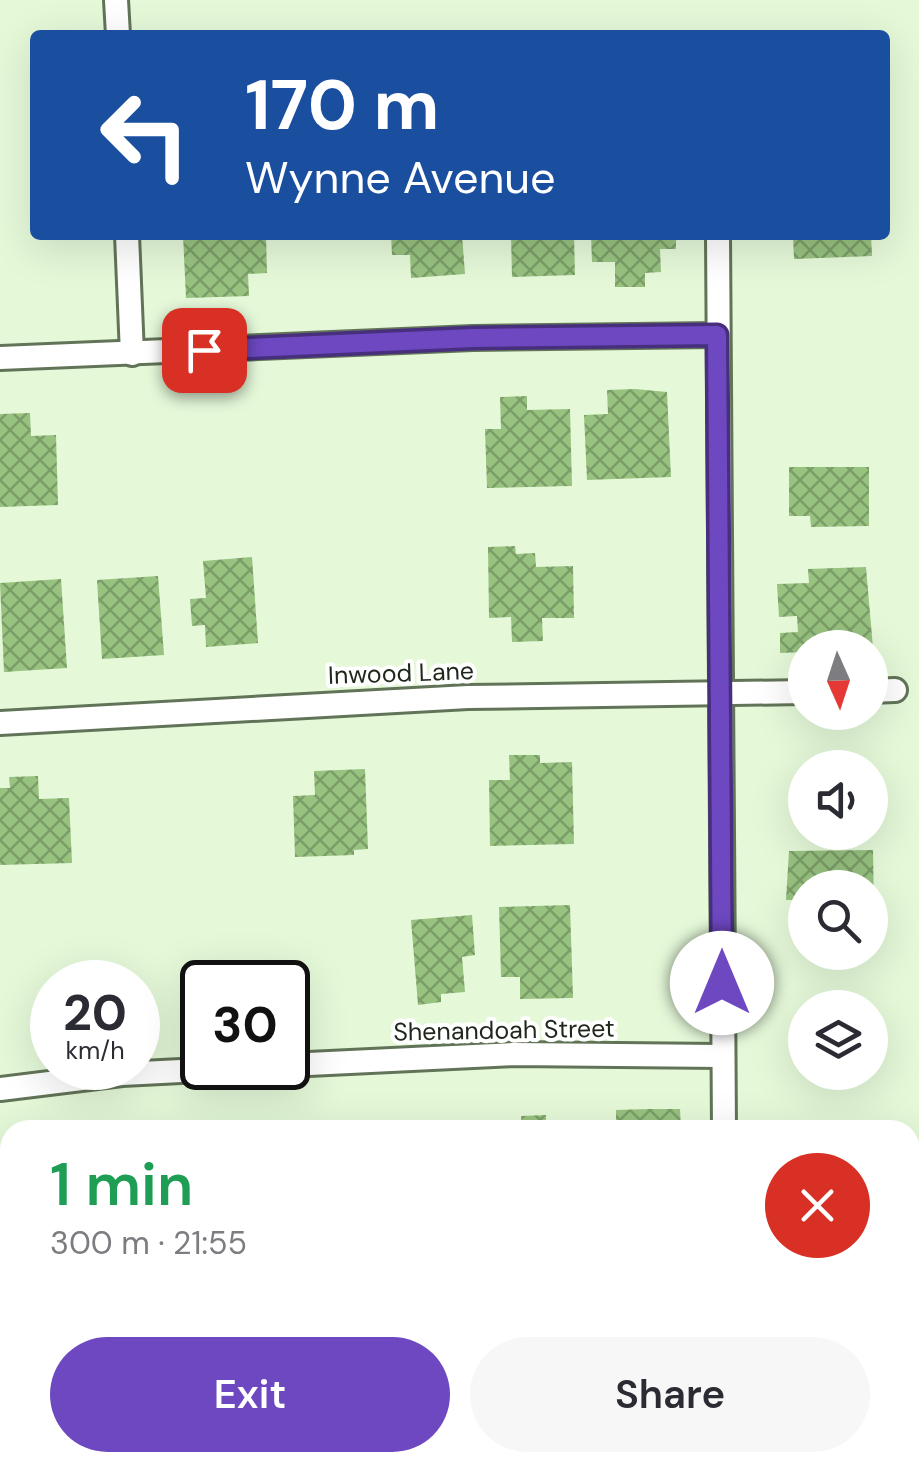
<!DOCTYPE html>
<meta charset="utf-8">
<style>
:root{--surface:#fff;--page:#f7f7f7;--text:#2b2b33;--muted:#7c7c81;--accent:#6d48c1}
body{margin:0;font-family:"DM Sans",sans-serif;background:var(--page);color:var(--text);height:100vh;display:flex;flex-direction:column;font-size:38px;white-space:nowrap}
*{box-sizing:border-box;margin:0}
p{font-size:32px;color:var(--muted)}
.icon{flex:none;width:55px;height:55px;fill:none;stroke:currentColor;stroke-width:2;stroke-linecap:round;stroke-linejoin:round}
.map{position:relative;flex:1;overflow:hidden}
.sheet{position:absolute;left:0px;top:1120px;width:920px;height:352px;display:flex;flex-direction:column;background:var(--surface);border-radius:30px 30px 0 0;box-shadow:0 10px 40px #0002}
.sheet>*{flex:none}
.hud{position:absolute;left:30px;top:30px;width:860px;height:210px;border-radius:10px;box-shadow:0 10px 40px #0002;background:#1a4fa0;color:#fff;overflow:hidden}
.needle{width:65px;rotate:177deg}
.fabs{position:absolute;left:788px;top:630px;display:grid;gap:20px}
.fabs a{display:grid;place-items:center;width:100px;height:100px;border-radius:50%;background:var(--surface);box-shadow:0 10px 40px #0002;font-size:50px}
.speed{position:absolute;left:30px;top:960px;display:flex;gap:20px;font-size:50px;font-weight:700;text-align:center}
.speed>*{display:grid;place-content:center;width:130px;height:130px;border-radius:50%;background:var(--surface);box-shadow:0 10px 40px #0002;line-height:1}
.speed small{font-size:25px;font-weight:400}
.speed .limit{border:5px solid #111;border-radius:15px;background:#fff;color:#111}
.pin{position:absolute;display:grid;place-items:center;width:85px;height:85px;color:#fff;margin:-42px;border-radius:20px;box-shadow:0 5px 15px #0006}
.me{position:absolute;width:110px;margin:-55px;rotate:0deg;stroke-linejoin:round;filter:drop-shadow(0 0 8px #0008)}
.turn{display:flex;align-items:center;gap:35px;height:210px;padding:0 50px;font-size:45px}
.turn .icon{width:130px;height:130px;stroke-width:2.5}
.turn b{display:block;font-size:70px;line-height:85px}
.round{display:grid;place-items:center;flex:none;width:105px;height:105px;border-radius:52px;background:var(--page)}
.summary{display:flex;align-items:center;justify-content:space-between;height:170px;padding:0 50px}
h1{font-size:60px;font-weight:600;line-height:75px;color:#1e9e55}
.action{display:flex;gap:20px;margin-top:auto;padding:20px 50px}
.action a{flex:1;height:115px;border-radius:60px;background:var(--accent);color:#fff;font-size:40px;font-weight:600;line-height:115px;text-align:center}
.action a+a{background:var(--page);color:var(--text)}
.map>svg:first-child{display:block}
.building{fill:url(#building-cross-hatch)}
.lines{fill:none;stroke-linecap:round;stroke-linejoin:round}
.minor-casing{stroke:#627458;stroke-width:28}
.minor{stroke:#fff;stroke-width:22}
.route-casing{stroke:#472f7d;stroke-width:25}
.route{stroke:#6d48c1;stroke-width:18}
.labels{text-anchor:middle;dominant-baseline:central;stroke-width:8;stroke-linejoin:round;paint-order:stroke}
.street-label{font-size:25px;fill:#1f271b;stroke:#fff}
</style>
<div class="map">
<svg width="919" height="1471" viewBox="0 0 919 1471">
<defs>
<pattern id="building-cross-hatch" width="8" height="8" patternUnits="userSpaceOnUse" patternTransform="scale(2.5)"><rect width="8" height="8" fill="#98c280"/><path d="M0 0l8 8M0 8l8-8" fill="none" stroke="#7b9e68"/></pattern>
</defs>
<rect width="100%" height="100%" fill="#e5f9d9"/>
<g class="building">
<polygon points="183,235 266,235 267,273 248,274 249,296 186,298"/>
<polygon points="391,235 462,235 465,274 411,278 410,255 392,255"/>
<polygon points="511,235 574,235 575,275 512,277"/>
<polygon points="591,235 676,235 676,249 660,249 661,272 645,273 645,287 615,287 615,262 592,262"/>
<polygon points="793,235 871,235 872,256 794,259"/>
<polygon points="635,389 667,392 671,477 587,480 584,415 608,414 607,390"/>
<polygon points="527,396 527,410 570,409 572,486 487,488 485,429 501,429 500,397"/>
<polygon points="30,413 31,436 56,435 58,505 0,507 0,414"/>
<polygon points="789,467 869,467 869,526 811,527 810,516 789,516"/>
<polygon points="515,546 516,554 535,553 536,567 573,566 574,618 542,618 543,641 512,642 511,617 489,618 488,547"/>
<polygon points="252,557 258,643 206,647 205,625 192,626 190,599 206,598 203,561"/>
<polygon points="866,567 873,648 805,648 805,652 780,653 780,633 798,632 797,616 779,617 777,584 809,583 808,569"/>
<polygon points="158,576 164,655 102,659 97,580"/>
<polygon points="61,579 67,668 4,672 0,583"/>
<polygon points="509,755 540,755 540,763 572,762 574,844 490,846 489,780 510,780"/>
<polygon points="365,769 368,849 354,850 354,855 295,857 293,796 315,795 314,771"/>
<polygon points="38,776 39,799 69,798 72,863 0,865 0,788 10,788 9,777"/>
<polygon points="873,850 874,909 870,909 870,888 805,888 805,900 786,900 789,851"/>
<polygon points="570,905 573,998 520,999 520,977 501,977 499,907"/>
<polygon points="472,915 475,955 462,957 465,992 441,994 441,1002 418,1005 411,920"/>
<polygon points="648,1109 680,1109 681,1130 616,1130 616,1110"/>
<polygon points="546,1115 546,1127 573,1126 573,1130 522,1130 521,1116"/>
<polygon points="443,1123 469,1124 470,1130 410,1130 410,1125"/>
</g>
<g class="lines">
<g class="minor-casing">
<g id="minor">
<polyline points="116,0 118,35"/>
<polyline points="127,235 132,354"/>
<polyline points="718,235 724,1130"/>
<polyline points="0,358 473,338 717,335"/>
<polyline points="870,691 895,690"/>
<polyline points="0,723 468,697 805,692"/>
<polyline points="288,1065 513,1054 722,1056"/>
<polyline points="0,1089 122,1074 240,1068"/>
<polyline points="353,1462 356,1471"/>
<polyline points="732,1462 733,1471"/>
<polyline points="0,1467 39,1462"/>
</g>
</g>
<use href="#minor" class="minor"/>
</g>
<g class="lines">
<g class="route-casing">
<polyline id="route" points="204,350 473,338 717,335 722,983"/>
</g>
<use href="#route" class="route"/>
</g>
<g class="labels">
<g class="street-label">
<text transform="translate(401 673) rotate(-2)">Inwood Lane</text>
<text transform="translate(504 1030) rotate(-1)">Shenandoah Street</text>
</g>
</g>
</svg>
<div class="fabs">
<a><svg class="needle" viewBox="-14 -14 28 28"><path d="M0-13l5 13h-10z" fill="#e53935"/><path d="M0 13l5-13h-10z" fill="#7c7c81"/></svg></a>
<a><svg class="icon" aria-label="sound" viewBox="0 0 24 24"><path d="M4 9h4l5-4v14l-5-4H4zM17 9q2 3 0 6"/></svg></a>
<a><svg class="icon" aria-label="search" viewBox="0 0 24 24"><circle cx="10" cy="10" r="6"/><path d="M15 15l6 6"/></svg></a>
<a><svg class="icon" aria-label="layers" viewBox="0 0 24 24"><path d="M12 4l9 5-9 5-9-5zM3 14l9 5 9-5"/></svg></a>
</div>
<div class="speed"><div>20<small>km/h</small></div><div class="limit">30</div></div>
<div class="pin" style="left:204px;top:350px;background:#d93025"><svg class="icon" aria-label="arrive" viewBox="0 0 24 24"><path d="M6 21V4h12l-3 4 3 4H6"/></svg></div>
<svg class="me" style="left:722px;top:983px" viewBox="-20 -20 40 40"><circle r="19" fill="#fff"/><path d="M0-13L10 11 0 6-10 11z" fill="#6d48c1"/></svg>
<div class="hud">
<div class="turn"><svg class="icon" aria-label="left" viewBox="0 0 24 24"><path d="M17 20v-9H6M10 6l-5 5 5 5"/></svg><div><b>170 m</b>Wynne Avenue</div></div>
</div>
<section class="sheet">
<div class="summary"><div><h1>1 min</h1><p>300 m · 21:55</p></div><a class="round" style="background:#d93025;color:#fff"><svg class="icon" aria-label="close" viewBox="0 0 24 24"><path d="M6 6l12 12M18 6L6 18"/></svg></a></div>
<div class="action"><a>Exit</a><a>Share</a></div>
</section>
</div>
